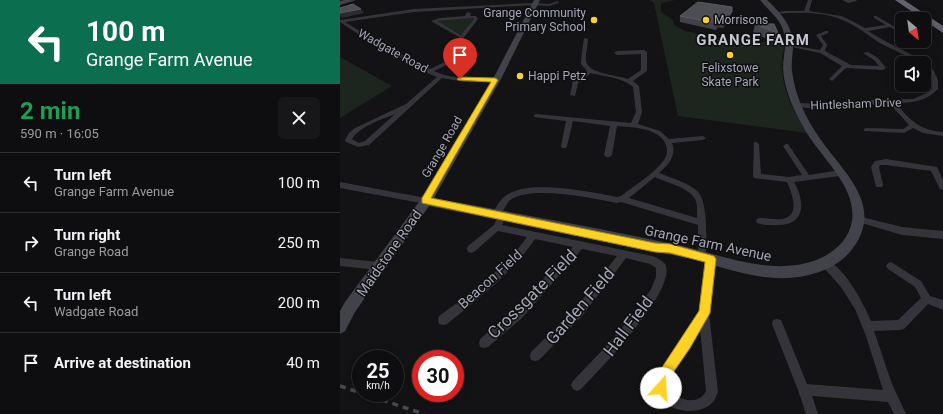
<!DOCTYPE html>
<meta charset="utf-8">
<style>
:root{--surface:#0e0e10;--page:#171719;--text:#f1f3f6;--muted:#9b9c9f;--line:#2e2e30}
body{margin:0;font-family:Roboto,sans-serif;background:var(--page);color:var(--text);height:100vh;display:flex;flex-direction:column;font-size:15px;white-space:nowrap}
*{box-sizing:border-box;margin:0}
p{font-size:13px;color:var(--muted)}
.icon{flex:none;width:22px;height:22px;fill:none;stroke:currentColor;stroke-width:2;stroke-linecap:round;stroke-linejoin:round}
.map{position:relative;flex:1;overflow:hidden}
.panel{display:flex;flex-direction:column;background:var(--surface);width:340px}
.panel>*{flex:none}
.hud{background:#0b6e4f;color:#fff;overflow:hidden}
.needle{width:26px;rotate:151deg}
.fabs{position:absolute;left:555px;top:12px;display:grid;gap:8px}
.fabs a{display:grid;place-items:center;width:36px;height:36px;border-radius:6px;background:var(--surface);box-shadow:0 2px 10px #0003,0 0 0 1px var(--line);font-size:20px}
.speed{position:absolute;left:12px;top:350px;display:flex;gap:8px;font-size:20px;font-weight:700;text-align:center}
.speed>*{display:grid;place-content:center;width:52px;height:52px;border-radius:50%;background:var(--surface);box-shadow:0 2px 10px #0003,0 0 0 1px var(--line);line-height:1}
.speed small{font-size:10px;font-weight:400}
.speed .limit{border:6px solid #d22;background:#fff;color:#111}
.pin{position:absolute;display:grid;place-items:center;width:34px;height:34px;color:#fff;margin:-41px -17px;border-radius:50% 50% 50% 0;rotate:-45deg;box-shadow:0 0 4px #0007}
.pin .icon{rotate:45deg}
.me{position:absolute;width:44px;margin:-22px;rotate:19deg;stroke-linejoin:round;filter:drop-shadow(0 0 3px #0008)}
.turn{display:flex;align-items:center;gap:14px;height:84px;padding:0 20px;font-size:18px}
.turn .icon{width:52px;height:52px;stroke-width:2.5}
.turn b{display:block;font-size:28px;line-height:34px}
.round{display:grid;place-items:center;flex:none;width:42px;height:42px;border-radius:6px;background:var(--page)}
.overview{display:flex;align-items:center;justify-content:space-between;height:68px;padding:0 20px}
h1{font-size:24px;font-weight:700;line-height:30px;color:#1e9e55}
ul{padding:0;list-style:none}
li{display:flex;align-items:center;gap:12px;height:60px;padding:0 20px;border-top:1px solid var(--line)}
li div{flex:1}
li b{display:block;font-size:15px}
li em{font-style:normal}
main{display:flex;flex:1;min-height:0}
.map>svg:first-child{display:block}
.green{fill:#1d251f}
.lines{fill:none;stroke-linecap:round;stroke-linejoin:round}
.street{fill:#34343a;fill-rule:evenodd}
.secondary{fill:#42434a;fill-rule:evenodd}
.highway{fill:#60616c;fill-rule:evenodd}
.rail{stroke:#494a51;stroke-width:3.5;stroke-dasharray:6 5;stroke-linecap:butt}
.wall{fill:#424348}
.shaded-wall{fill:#2b2b2f}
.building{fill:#4d4d54;stroke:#5a5b63}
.route{fill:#fcd324;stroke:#a48917}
.poi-dot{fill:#fcd324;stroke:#0f0e10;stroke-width:1.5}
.labels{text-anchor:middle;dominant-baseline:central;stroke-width:3;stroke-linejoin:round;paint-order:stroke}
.far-poi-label{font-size:12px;fill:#a4a7b6;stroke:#0f0e10;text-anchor:start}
.far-street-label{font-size:12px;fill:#a4a7b6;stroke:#0f0e10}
.street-label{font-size:14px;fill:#a4a7b6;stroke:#0f0e10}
.far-district-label{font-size:15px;font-weight:bold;letter-spacing:1px;fill:#c5c7d2;stroke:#0f0e10}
.near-street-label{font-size:17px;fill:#a4a7b6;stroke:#0f0e10}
</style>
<main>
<section class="panel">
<div class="hud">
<div class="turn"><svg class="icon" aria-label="left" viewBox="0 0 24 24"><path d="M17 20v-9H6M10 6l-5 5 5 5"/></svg><div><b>100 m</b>Grange Farm Avenue</div></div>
</div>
<div class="overview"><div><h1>2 min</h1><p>590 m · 16:05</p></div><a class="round"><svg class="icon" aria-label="close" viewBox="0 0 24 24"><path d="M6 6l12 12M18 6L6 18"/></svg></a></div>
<ul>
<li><svg class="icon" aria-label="left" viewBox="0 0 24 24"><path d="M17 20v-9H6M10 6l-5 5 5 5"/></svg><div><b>Turn left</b><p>Grange Farm Avenue</p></div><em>100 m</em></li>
<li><svg class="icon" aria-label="right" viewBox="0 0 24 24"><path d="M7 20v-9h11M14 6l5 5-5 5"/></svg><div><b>Turn right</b><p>Grange Road</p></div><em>250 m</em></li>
<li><svg class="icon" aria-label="left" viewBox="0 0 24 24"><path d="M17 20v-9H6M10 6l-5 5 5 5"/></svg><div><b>Turn left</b><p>Wadgate Road</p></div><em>200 m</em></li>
<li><svg class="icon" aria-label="arrive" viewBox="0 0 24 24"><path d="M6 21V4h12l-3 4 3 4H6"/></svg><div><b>Arrive at destination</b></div><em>40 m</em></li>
</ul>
</section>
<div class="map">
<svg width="603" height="414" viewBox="0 0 603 414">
<rect width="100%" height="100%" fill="#131315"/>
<g class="green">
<path d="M309,0H335L321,3V12L333,20L334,25L345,31L384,39L403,38L411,42H430L446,38C444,48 441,59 442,69C443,92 455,114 467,133L338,116L314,3Z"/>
<polygon points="133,18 134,19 124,33 121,34 95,21"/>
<polygon points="0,57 52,86 0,118"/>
</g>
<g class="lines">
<g class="street">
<path d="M468,0H472L469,11L501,16L512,21L525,28L546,25L534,18V16H536L562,31V34L550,27L528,31L543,40L578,58L587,64L594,71L598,80V89C587,101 572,103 556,103C570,121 580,130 603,132V136L583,133L573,128L564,133L524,131V129L526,128L563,129L569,125L550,104C518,103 486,113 454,106V104L456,103L495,104L525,100L573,99L587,93L592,89C593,79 591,74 584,67V63H579C567,55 553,50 540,43C530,37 520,28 509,23C487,11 460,12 436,14L434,13L444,11H464Z"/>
<polygon points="502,0 516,0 517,1 508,3"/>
<path d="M218,1L219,3L209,6L192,5L74,12L5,22L28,36L90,69L109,60H113V62L94,71C111,80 137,78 155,78L158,80L155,82H125L102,78L29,145L18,147L6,142L5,140L9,133L15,128L66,104L97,77L87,73V72L24,38L0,22V20L74,9L195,3L209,4ZM55,114L25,141L19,143L12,139C20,126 41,120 55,114Z"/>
<path d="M127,12L131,13L130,16H136L138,19L119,44H117L115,43L119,37L91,21L100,18L125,16ZM133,18L134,19L121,35L97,21Z"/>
<polygon points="486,31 488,31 488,33 481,36 487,45 485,51 511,65 539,66 534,60 523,53 528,52 538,58 546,68 543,70 506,68 492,81 489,79 502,66 480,53 447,46 449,45 480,50 483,45 476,35"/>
<path d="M244,38L248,39C248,46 245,54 246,61C248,74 278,75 288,79L301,70V54L277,55L274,53L277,51L304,50L307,52V71L293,81L299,86L302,112L298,124L320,131L329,139L363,136L366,138L363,140L332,143C337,156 328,165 319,173C332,178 346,182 356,190C369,200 366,240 366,256L365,259L362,260L359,259L358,256V225L281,202L277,203C251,198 193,185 170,200C167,203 164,209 162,213L165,214L166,216L162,225L312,256C316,257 323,261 325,264C339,288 258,372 241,389L237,391L233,389L231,385L233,381L270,342L300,306L311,289L316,277V268L310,264L286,258L243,315L199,360L195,361L191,360L190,356L191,352L235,309L277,256L242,249L182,318L148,347L144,348L140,347L139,343L140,339L174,310L233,247L195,239C172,273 139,298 107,324L103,325L99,324L98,320L99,316C131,293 164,269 187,237L158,231L134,252L131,253L128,252L127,249L128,246L154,225L157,218L153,217L152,215C155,209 159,201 164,197C186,178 250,192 277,197L281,196C295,185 314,174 324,160C327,156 328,150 326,145C320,128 292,127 277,126L272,155L270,157H266L264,155L270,126L233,121L227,146L226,148H222L221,146L226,121L194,117V115L196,114L291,123L296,112L293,87C282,77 265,77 251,73L238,83L235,96L230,95L233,81L247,71L241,64V61ZM315,177C325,182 350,188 355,199C358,205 357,212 357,218L289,198Z"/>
<path d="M414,142H416L419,144L421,174L449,177L462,175L443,146L446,144H448L469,175L500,170L504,173L500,176L454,182C467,205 464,228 432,225C427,225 422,225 417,223L416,221L417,219L420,218C427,218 435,220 442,219C461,216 452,193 447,182L414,178L413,176Z"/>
<polygon points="546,159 597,167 603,180 603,190 600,189 591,171 546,165 540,165 539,167 543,185 542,187 536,187 531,167 535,161"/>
<polygon points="0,182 86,198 89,199 90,201 89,203 86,204 0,188"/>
<polygon points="518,216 562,227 603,231 603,239 562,235 515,221 514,219 515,217"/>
<path d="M371,255L374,256L375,259L369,313L378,392C376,396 375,401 372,403C361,414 337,413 325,403C319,397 318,390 315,383L359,312L367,259L368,256ZM360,328L366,391C358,408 332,399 327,384Z"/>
<polygon points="0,258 39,262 42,263 44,266 42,269 39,270 0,266"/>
<path d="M486,260C504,266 524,304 531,321L558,320L581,298L575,287L548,269L546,266L548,263L551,262L581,281L590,296L603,300V310L588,304L564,329L560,330L534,331L552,384L566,414H554L548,402L472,396L478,414H466L458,390L432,324L433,320L437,319L441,320L467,384L543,390L526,336L515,309L501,287L483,267L481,264L483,261Z"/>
</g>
<g class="secondary">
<polygon points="5,0 16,0 0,5 0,1"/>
<path d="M194,0H200L162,77L94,198C174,213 254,227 333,244C373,252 415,271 456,265C481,262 508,247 512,221C517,186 480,157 465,130C454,111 444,90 443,68C443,55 448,43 443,30C439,17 428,10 420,0H427C440,12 453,26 453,45C453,54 451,62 452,71C455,96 466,119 481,140C506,175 547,209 509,253C501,262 490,268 479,272C434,288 391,269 348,258C333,255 317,252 302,249C231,235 160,220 89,206L15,312L5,331L0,334V311L5,302L82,198L154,77Z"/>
</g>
<polygon class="highway" points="555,0 564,0 603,26 603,33"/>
<g class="rail">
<polyline points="0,386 21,393"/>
<polyline points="21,393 84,414"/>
</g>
</g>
<g class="wall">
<polygon points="340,16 390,19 383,28 378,27 376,30 340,22"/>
<polygon points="415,24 438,33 435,42 413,33"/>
</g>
<g class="shaded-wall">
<polygon points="21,9 24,13 2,18 0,15 0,13"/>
<polygon points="392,12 390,19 383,28 384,21"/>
<polygon points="379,21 378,27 376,30 377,23"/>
</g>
<g class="building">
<polygon points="358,2 392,7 392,12 384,21 379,21 377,23 340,16"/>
<polygon points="13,4 21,9 0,13 0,8"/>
<polygon points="415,24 434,24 438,33"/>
</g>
<polygon class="route" points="120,77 155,78 158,80 91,198 315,243 330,244 374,256 376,259 370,313 350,348 328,380 326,392 321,394 316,392 315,388 315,378 359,311 365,262 330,253 315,252 82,203 82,198 151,82 118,80 117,79"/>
<g class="poi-dot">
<circle cx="254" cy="20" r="4"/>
<circle cx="366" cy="20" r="4"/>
<circle cx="390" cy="55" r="4"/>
<circle cx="180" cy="76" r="4"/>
</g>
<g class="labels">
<g class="far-poi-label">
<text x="246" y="13" text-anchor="end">Grange Community<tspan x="246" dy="14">Primary School</tspan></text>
<text x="374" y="20">Morrisons</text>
<text x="390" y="68" text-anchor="middle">Felixstowe<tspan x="390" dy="14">Skate Park</tspan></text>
<text x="188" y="76">Happi Petz</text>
</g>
<g class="far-street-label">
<text transform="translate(53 51) rotate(29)">Wadgate Road</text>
<text transform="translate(516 104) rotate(-2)">Hintlesham Drive</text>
<text transform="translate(102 147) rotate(-60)">Grange Road</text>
</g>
<g class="street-label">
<text transform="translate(368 243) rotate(12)">Grange Farm Avenue</text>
<text transform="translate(49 253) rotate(-55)">Maidstone Road</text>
<text transform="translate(150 279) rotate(-42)">Beacon Field</text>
</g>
<g class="far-district-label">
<text x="413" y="40">GRANGE FARM</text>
</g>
<g class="near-street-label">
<text transform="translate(192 294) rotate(-45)">Crossgate Field</text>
<text transform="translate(240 306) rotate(-49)">Garden Field</text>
<text transform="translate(288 326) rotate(-53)">Hall Field</text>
</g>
</g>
</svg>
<div class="fabs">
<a><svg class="needle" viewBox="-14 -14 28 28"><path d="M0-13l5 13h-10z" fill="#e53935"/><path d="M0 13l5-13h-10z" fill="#9b9c9f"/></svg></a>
<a><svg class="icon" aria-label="sound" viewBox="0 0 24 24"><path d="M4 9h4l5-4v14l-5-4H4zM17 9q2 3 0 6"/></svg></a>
</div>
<div class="speed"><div>25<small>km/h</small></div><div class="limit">30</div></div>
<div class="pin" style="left:120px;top:79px;background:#d93025"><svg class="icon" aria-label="arrive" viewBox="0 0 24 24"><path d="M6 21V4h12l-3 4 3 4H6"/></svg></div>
<svg class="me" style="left:321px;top:388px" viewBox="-20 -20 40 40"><circle r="19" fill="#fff"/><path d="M0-13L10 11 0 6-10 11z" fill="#fcd324"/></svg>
</div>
</main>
